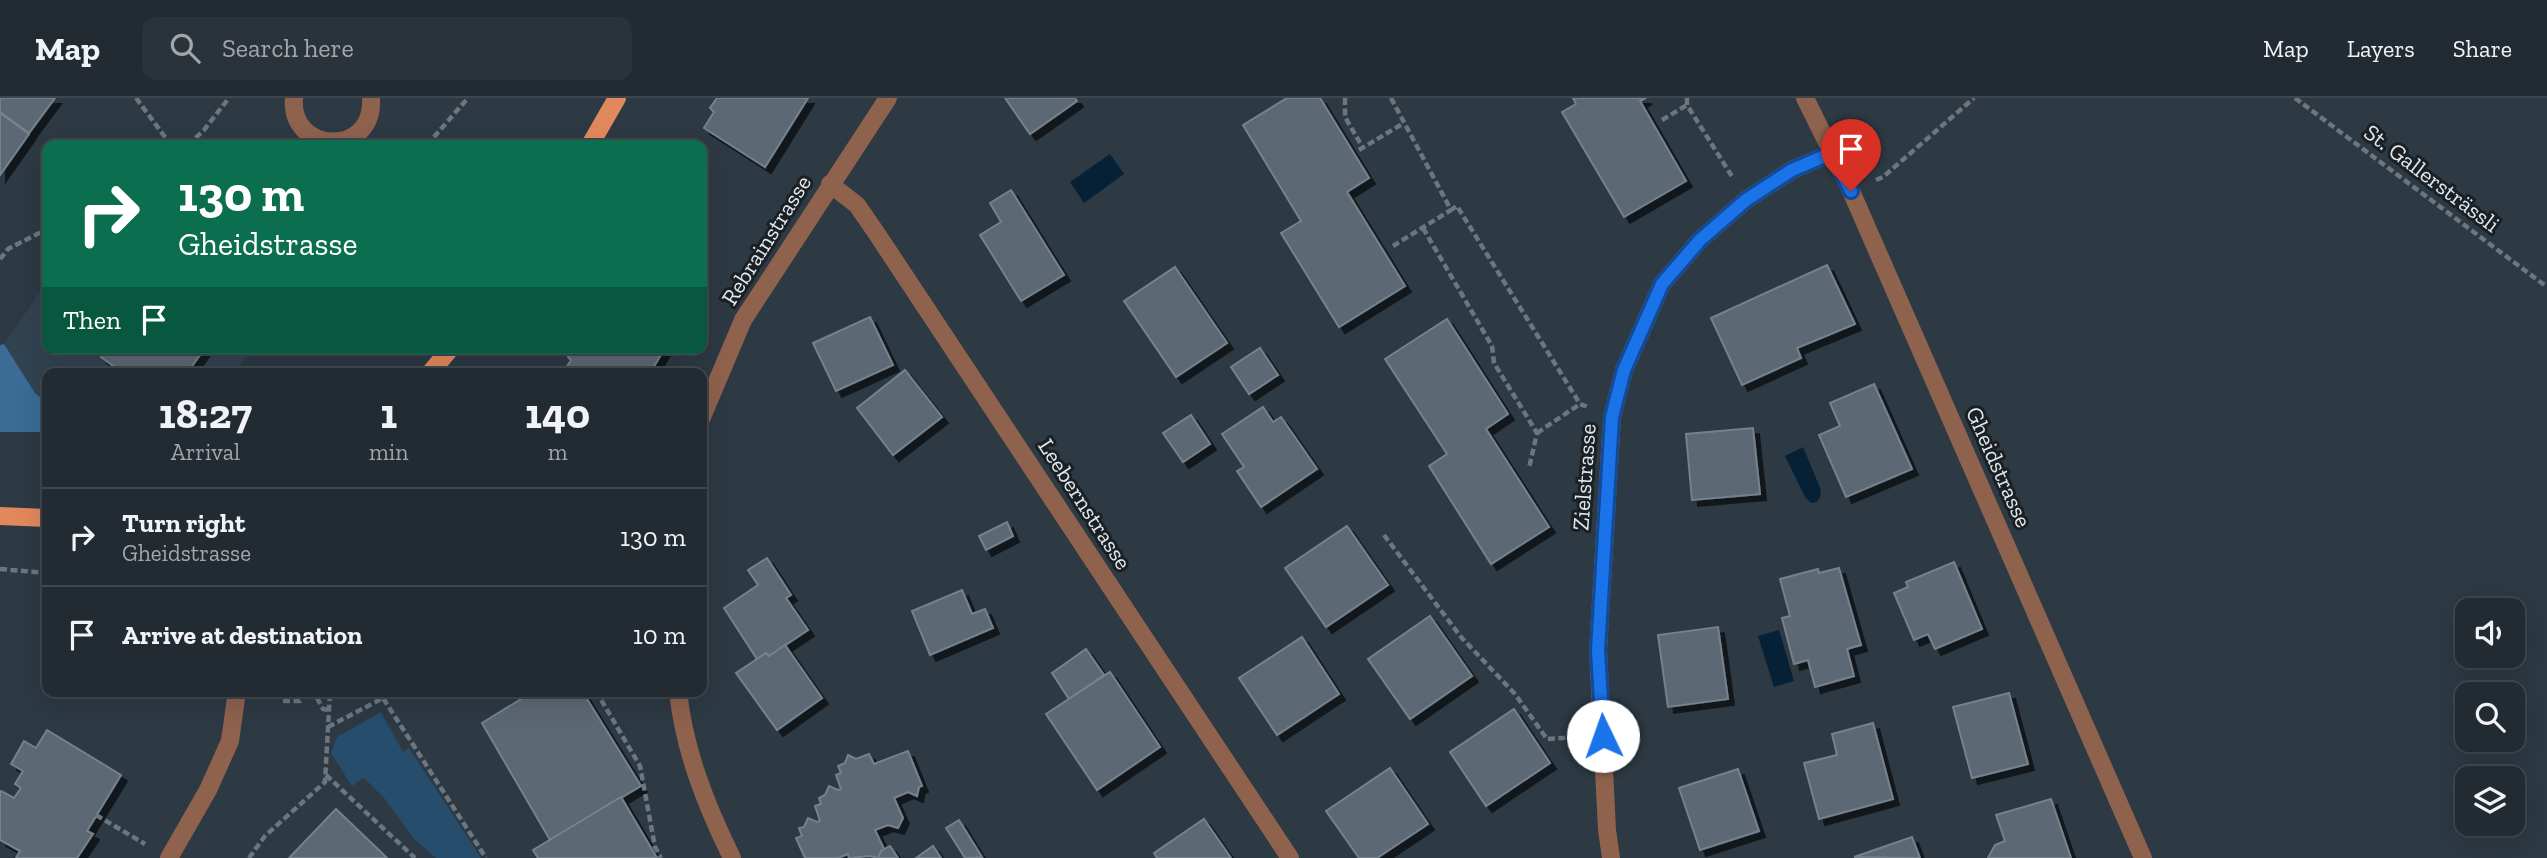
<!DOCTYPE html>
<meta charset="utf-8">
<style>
:root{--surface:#222b32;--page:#2a333a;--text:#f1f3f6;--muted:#a2a7ac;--line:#3f474d}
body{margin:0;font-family:"Zilla Slab",serif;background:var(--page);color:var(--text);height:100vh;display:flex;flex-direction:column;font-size:26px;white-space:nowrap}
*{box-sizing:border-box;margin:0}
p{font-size:23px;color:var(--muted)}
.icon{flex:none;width:38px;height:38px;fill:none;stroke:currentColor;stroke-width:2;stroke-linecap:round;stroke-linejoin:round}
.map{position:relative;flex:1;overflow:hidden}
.drawer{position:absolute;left:42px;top:270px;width:665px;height:329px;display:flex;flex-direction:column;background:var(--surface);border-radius:14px;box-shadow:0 7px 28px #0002,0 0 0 2px var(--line)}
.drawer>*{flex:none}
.banner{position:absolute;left:42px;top:42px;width:665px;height:214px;border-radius:14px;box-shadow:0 7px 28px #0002,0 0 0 2px var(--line);background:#0b6e4f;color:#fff;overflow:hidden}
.controls{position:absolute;left:2455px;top:500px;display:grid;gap:14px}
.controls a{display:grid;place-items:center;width:70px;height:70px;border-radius:14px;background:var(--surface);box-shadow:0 7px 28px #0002,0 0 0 2px var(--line);font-size:35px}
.pin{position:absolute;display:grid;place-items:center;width:60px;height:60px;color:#fff;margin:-72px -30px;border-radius:50% 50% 50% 0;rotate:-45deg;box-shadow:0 0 7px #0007}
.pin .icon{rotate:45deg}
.me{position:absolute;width:77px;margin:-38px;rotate:357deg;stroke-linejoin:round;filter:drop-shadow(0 0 5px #0008)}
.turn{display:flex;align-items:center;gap:24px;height:147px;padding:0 21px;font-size:32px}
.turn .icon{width:91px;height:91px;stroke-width:2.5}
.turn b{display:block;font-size:49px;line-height:60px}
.then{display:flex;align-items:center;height:66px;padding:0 21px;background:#0003;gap:14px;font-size:26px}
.eta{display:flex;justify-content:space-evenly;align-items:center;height:119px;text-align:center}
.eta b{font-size:42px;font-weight:700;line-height:49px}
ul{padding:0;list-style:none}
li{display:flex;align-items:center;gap:21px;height:98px;padding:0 21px;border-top:2px solid var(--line)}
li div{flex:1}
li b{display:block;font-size:26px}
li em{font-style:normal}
header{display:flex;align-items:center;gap:42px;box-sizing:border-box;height:98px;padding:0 35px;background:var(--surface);border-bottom:2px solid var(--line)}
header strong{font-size:33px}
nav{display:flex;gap:38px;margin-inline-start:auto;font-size:24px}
.search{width:490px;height:63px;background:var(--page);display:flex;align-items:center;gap:18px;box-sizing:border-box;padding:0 24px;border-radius:14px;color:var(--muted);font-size:26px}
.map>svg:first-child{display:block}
.built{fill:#314251}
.green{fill:#274d6d}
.forest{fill:#3a6c96}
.water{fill:#062136}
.building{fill:#5b6773;stroke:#75828e;stroke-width:2;filter:url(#shadow)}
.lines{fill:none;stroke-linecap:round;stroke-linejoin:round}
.path{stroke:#6c767f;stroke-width:4.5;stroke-dasharray:7 3.5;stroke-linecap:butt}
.minor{stroke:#8e624d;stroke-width:18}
.major{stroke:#e1895c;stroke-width:18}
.route-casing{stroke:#114b97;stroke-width:18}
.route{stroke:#1a73e8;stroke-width:12}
.labels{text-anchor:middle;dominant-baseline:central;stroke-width:6;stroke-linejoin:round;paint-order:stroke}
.street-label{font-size:23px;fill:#e0e8ee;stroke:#1a2024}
</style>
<header>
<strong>Map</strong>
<div class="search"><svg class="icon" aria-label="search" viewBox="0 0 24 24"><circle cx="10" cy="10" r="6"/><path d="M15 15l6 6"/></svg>Search here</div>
<nav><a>Map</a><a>Layers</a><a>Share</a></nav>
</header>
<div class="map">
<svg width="2547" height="760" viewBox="0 0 2547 760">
<defs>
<filter id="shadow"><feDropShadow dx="6" dy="6" stdDeviation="0" flood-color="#0009"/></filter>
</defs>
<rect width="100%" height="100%" fill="#2d3943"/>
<polygon class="built" points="47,184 47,250 250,250 236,275 47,275 47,305 35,295 4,246"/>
<polygon class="green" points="381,614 403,654 409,650 481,760 436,760 414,741 385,701 364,680 352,688 331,655 337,639"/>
<polygon class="forest" points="4,246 35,295 47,305 47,334 0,334 0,247"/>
<g class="water">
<polygon points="1110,56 1124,76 1084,105 1070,84"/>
<polygon points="1803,349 1821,392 1820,399 1817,404 1811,405 1805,399 1785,358"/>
<polygon points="1779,532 1794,583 1774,589 1758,538"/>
</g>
<g class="building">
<polygon points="0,0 55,0 29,35 0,14"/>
<polygon points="717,0 808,0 765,69 704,30 714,14 710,10"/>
<polygon points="1005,0 1075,0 1077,3 1030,36"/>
<polygon points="1287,0 1320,0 1369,80 1347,94 1405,188 1339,229 1281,135 1301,123 1243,27"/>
<polygon points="1573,0 1646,0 1640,3 1686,83 1624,119 1562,14 1576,6"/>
<polygon points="0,15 29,36 0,77"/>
<polygon points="1011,92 1064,177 1021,203 980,137 1001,124 990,105"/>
<polygon points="1827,167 1855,226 1797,250 1801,260 1742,287 1711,220"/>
<polygon points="1175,169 1227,245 1176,279 1124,203"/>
<polygon points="870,219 893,267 836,293 813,245"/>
<polygon points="1447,221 1508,316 1486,331 1549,429 1491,466 1429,368 1447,356 1385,261"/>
<polygon points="107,250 205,250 187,275 123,275 101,259"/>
<polygon points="573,250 665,250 650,275 563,275 571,262 568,259"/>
<polygon points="1260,250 1278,277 1249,296 1231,269"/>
<polygon points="905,272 942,319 893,357 857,310"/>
<polygon points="1874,286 1912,371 1846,399 1819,337 1840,328 1830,305"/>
<polygon points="1263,309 1273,324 1281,319 1317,371 1261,409 1237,373 1244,369 1222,336"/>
<polygon points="1191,317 1210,346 1183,364 1163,335"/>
<polygon points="1753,330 1760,396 1692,402 1686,336"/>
<polygon points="1007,424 1013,438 986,452 979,438"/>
<polygon points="1347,428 1388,487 1326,529 1285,470"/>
<polygon points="767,460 791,497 786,500 808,532 769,558 766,555 757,561 724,510 758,487 748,472"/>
<polygon points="1954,464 1982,531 1935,551 1928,536 1914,542 1894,495 1908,489 1906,484"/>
<polygon points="1839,470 1861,547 1847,551 1854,578 1815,589 1808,562 1794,566 1782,520 1790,518 1780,481 1818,471 1819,475"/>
<polygon points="962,492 972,516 985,511 993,530 930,557 912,513"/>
<polygon points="1430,518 1472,578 1410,621 1368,561"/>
<polygon points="1718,529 1728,601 1668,609 1658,537"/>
<polygon points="1302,539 1339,596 1277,637 1239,580"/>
<polygon points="785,547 822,600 777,632 736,575 766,555 769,558"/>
<polygon points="1086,551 1104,577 1069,601 1052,575"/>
<polygon points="1110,574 1160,649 1097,692 1046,616"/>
<polygon points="534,593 582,593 641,688 550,742 482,625"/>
<polygon points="2009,595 2028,666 1972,680 1953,609"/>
<polygon points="1514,611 1550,665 1486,708 1450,654"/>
<polygon points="1873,625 1893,701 1819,721 1804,665 1837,657 1832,636"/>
<polygon points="47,632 121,677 87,733 93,736 77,760 16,760 20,753 0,742 0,694 1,693 14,700 21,690 15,686 23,673 11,666 24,643 36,650"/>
<polygon points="908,653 922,688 919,689 917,698 908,694 894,700 903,720 898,730 888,727 875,732 884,751 878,760 870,758 849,760 848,756 838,760 805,760 796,740 802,738 799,730 804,729 808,720 817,724 820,723 815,708 821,706 819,700 825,697 829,688 838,692 841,691 836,677 841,675 838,668 845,665 848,657 856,661 869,656 874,666"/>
<polygon points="1390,670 1428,726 1377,760 1359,760 1326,713"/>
<polygon points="1738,671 1759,733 1700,752 1679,690"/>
<polygon points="621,699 657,760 538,760 533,752"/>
<polygon points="2051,701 2071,760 1988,760 1995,747 2005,743 1996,717"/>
<polygon points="336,711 384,757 387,760 289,760"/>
<polygon points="1204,721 1231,760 1157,760 1154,755"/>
<polygon points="959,722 982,759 965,760 946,730"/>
<polygon points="1912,739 1920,760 1854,759"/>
<polygon points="890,748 898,760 878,760 881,753"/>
<polygon points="933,748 941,760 916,760"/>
</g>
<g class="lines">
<g class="path">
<polyline points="136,0 168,43 167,47"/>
<polyline points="1345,0 1345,19 1363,50"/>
<polyline points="1391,0 1451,112 1457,108 1580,306 1588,309"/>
<polyline points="1687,0 1687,7 1733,80"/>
<polyline points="2295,0 2547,189"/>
<polyline points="1662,22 1687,7"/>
<polyline points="188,47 204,32 229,0"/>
<polyline points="427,47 468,0"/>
<polyline points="1359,52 1404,25"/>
<polyline points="1876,82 1883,79 1974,0"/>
<polyline points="1423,130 1492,248 1494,265 1537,335 1529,370"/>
<polyline points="1393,148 1451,112"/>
<polyline points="0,161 8,151 47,131"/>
<polyline points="1537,335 1580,306"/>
<polyline points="1384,437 1461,539 1515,596 1547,641 1575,639"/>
<polyline points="0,471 47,475"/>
<polyline points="309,593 316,598 323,611 329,612"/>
<polyline points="596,593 640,668 655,749 661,760"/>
<polyline points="283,603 300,603 308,593"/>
<polyline points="328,629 383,600 486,760"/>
<polyline points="326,677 415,760"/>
<polyline points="96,717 145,746"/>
<polyline points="249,760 265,738 325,684 330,593"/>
</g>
<g class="minor">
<path d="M294,0C289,56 375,60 371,0"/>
<polyline points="1805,0 1851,93 2143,760"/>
<polyline points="830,86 857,107 877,136 1290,760"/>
<polyline points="702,319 743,222 888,0"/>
<path d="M678,593C684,652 706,707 732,760"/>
<polyline points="169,760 208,692 230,643 237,593"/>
<polyline points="1611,760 1607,732 1598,552 1612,319 1624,272 1662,186 1700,142 1746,102 1792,72 1832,55"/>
</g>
<g class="major">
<polyline points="590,47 617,0"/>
<polyline points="430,275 451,250"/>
<polyline points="0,418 47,420"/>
</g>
</g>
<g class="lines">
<g class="route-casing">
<polyline id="route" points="1603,638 1598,552 1612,319 1624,272 1662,186 1700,142 1746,102 1792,72 1832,55 1851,93"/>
</g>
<use href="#route" class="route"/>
</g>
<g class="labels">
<g class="street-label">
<text transform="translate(2432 80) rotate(37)">St. Gallersträssli</text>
<text transform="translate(766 142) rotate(-58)">Rebrainstrasse</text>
<text transform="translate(1999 369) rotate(66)">Gheidstrasse</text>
<text transform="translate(1584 379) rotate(-86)">Zielstrasse</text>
<text transform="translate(1085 406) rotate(57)">Leebernstrasse</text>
</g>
</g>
</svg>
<div class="controls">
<a><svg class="icon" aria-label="sound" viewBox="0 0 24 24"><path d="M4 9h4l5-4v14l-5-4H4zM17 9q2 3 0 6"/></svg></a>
<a><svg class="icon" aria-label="search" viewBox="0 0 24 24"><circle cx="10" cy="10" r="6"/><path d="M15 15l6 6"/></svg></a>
<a><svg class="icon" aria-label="layers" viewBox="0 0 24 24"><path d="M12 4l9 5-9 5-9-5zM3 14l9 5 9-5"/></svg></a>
</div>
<div class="pin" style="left:1851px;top:93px;background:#d93025"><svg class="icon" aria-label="arrive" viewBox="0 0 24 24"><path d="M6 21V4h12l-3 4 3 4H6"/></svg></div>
<svg class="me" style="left:1603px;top:638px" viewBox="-20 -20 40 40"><circle r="19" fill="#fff"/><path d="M0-13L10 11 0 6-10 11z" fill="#1a73e8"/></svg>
<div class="banner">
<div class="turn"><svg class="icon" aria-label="right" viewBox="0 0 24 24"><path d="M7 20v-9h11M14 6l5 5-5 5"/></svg><div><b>130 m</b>Gheidstrasse</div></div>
<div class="then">Then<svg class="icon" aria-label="arrive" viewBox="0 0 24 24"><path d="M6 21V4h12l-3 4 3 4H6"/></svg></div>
</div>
<section class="drawer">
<div class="eta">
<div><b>18:27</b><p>Arrival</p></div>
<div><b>1</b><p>min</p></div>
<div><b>140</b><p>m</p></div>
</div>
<ul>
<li><svg class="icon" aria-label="right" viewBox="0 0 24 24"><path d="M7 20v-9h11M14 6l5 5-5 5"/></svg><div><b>Turn right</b><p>Gheidstrasse</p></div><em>130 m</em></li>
<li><svg class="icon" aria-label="arrive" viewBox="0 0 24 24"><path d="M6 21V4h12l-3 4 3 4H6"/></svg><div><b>Arrive at destination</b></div><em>10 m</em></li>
</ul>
</section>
</div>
